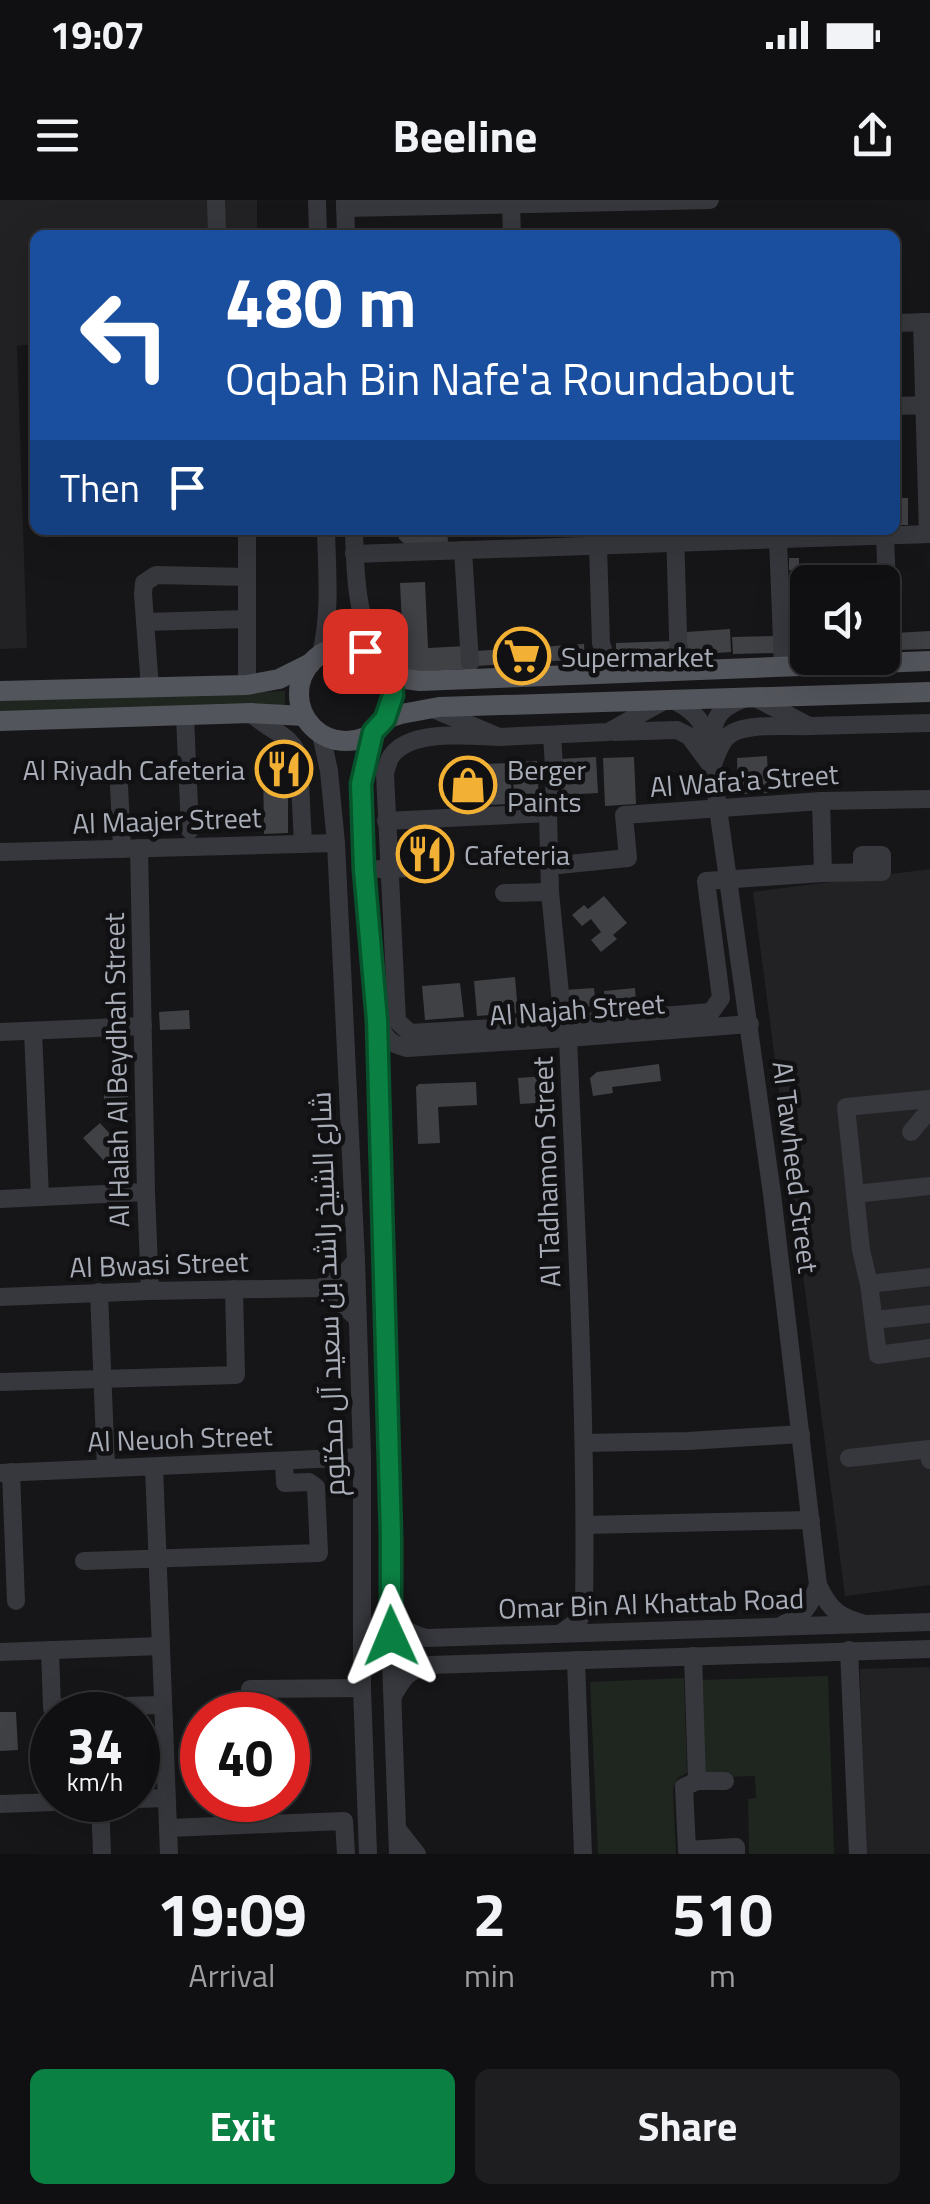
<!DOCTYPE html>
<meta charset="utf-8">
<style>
:root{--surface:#101012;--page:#1e1e20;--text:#f1f3f6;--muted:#9c9d9f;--line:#303032;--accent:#0b8043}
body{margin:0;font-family:"Titillium Web",Cairo,sans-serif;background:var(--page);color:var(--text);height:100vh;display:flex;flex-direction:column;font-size:38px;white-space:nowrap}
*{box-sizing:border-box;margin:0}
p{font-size:32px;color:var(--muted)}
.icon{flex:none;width:55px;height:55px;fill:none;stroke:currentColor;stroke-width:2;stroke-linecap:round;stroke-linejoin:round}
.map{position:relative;height:1654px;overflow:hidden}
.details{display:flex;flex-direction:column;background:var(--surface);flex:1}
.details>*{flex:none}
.hud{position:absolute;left:30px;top:30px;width:870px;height:305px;border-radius:15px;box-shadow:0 10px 40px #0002,0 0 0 2px var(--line);background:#1a4fa0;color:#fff;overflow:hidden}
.fabs{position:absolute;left:790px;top:365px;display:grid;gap:20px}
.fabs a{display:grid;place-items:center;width:110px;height:110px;border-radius:15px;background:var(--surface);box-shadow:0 10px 40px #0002,0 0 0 2px var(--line);font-size:50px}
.speed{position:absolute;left:30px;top:1492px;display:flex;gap:20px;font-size:50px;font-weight:700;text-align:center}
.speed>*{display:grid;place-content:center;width:130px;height:130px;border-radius:50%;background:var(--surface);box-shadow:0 10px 40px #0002,0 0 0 2px var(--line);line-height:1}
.speed small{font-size:25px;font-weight:400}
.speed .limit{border:15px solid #d22;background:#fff;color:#111}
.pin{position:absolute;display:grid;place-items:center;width:85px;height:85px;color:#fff;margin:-42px;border-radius:20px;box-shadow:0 5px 15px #0006}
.me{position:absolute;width:110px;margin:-55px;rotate:359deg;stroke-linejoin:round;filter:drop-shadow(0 0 8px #0008)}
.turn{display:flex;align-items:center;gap:35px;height:210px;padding:0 30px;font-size:45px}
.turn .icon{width:130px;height:130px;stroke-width:2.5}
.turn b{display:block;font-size:70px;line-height:85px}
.then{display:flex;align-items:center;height:95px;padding:0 30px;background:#0003;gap:20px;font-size:38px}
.eta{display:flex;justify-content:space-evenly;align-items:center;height:170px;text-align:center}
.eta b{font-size:60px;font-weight:700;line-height:70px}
.action{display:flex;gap:20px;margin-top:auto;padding:20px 30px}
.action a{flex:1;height:115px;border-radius:15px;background:var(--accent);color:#fff;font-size:40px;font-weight:700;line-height:115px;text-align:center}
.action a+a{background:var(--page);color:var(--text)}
.status{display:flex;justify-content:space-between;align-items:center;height:70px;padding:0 50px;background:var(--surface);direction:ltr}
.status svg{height:28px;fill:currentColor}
header{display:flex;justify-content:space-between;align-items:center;height:130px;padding:0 30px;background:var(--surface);font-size:45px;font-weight:700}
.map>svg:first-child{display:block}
.built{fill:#222225}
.green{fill:#1e261f}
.building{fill:#404145}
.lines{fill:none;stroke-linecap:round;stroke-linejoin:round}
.minor{stroke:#37383d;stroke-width:18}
.major{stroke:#53555c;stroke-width:20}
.route-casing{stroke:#07532c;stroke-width:25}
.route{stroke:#0b8043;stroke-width:18}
.labels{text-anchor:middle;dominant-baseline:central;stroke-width:9;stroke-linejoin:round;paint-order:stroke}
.poi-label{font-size:28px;fill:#a8adb8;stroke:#111113;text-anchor:start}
.street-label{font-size:28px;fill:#a8adb8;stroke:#111113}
</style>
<div class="status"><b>19:07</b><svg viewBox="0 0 49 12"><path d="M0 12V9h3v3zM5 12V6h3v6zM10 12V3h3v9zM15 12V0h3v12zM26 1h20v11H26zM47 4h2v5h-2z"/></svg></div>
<header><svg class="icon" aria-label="menu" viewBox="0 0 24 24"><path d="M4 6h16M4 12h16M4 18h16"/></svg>Beeline<svg class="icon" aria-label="share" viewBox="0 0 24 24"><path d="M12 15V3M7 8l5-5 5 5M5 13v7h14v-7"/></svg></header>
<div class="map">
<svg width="930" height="1654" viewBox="0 0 930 1654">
<rect width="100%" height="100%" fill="#161618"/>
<g class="built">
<polygon points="0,0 257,0 257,35 35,35 35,144 17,146 27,448 0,449"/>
<polygon points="930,669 930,1385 845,1396 753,692"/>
<polygon points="930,1467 930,1654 864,1654 860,1469"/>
</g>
<g class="green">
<polygon points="285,491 285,508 0,514 0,500"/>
<polygon points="828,1476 834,1654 749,1654 748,1599 756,1598 755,1576 702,1578 699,1480"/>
<polygon points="684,1478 687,1573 678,1578 673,1589 676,1654 598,1654 590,1482"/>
</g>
<g class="building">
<rect x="895" y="298" width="13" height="27"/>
<polygon points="398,330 447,330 448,342 406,345 399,339"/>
<rect x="789" y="358" width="10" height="12"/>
<polygon points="425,382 428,448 466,446 467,469 409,472 404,466 400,383"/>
<polygon points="730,429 731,452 688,455 686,432"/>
<polygon points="930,431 930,449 895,450 894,433"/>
<polygon points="788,435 808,435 808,451 789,452"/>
<polygon points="778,436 779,453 733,454 732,437"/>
<polygon points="674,441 675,459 616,461 616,443"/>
<polygon points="584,444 585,459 477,466 476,451"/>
<polygon points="767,556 769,593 738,594 737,558"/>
<polygon points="596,557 598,593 561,595 559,559"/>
<polygon points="634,557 636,604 605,606 603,558"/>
<polygon points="537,561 539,602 514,603 513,562"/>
<polygon points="263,562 280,562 288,570 288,633 264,634"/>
<polygon points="510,563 512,604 485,605 484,564"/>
<polygon points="481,564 482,605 456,607 454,565"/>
<polygon points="438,630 440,660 420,661 419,631"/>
<polygon points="604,696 627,723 613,735 617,739 601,752 591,740 601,732 591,719 582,726 572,715 584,705 588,709"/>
<polygon points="515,777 518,813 477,816 474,781"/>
<polygon points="460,783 464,817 425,820 422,786"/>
<polygon points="594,788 596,806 566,809 564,790"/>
<polygon points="635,788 636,804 605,806 604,791"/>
<polygon points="189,810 190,829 160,830 159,812"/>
<polygon points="659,864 661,881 612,887 613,893 593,896 590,878 597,872"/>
<polygon points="546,876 550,880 551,902 520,904 518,878"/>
<polygon points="476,882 477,905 438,907 440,943 418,944 416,887 419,884"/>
<polygon points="127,886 128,897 104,899 104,887"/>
<polygon points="100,923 122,947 105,962 83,938"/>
<polygon points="0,1512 16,1512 18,1550 0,1551"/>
<polygon points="42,1533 52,1546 52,1579 43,1568 49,1564 31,1541"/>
</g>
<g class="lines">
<g class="minor">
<polyline points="216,0 217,35"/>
<polyline points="317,0 318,35"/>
<polyline points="345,1 346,35"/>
<polyline points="511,4 512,35"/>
<polyline points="345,8 710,0"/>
<polyline points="922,122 928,334"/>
<polyline points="895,123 929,122"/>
<polyline points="895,206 930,205"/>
<path d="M354,330C355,375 357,415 375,457"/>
<polyline points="675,330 679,470"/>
<polyline points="885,337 890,462"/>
<polyline points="778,340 783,466"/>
<path d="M598,346L601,443C605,458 611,466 626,472"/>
<polyline points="463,350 470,463"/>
<polyline points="354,354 930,334"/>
<polyline points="145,422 247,419"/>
<path d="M321,454C331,413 327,372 326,330"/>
<polyline points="247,485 247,330"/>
<polyline points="150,488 143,394 144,383 156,375 247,377"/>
<polyline points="754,497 809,526 930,523"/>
<path d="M673,500C703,515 705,527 711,558L772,994L818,1385C830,1410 838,1417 865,1424"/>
<polyline points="433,509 499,537 608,532 664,501"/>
<path d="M251,513C268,531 294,534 299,560L303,644"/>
<polyline points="185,516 190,630"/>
<polyline points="373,531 363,567 361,584 364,670 377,820 391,1336 389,1405 398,1654"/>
<path d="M614,532L677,530L689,536L712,567C716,557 719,545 727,537C741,522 788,527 809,526"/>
<polyline points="321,534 329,571 336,643 356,1060 362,1257 362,1488 368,1654"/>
<path d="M552,535L555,583L554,593L548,613L550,692L563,824L568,838C576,1028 587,1218 584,1409L579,1420L561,1433"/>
<path d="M499,537C469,536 408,528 390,558C389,560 385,572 385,574L397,821L410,833L563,824L711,812L721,798L706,681L823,673L882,672V655H862V672"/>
<path d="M712,542C713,517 719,509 743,499"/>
<polyline points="119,585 122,649"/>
<polyline points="821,601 823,673"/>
<polyline points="386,621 548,613"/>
<polyline points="139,648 146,992 150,1091"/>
<polyline points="0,652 336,643"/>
<polyline points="549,666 628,658 624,615 821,601 930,599"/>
<polyline points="379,669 419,668"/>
<polyline points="504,693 550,692"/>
<path d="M379,824C386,839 390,844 407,848L568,838L750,824"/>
<polyline points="33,831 40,997"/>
<polyline points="0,832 143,826"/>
<polyline points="930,899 846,907 861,1050 869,1084 878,1155 930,1148"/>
<polyline points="911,932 930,909"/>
<polyline points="855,994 930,986"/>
<polyline points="0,999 146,992"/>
<polyline points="869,1084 930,1077"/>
<polyline points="319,1088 334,1097 357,1118"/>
<polyline points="99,1092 106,1268"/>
<path d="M0,1097L150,1091L319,1088C336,1081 345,1075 356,1060"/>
<polyline points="874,1120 930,1114"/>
<polyline points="0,1182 236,1175 234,1089"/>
<polyline points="584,1243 688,1241 801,1234"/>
<polyline points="849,1258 929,1249 930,1260"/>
<polyline points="154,1267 169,1654"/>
<polyline points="11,1272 16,1401"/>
<polyline points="0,1273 362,1257"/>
<polyline points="585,1325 811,1320"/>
<polyline points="84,1361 319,1353 316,1287 309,1282 285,1283 284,1261"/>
<path d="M392,1412C400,1429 409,1433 426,1438L930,1422"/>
<path d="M784,1424C803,1417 811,1404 818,1385"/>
<polyline points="50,1450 52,1508 162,1505"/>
<polyline points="849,1450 858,1654"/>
<polyline points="0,1452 160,1446"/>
<polyline points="693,1456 697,1581"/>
<polyline points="576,1460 583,1654"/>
<polyline points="250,1489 362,1488"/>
<path d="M393,1496C404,1476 408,1471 430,1465L930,1449"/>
<polyline points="725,1581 697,1581 684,1587 687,1650 736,1647 736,1654"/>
<polyline points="138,1599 166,1598"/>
<polyline points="100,1600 102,1654"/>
<polyline points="0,1604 110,1600"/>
<polyline points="168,1628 344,1621 346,1654"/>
<polyline points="398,1630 417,1654"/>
</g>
<g class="major">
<circle cx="346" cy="494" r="47"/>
<polyline points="387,471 405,479 420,481 930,461"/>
<polyline points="0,491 247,485 279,479 311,463"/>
<polyline points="385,519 401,514 439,507 930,492"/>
<polyline points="0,521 251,513 304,516"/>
</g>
</g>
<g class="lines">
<g class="route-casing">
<polyline id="route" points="365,451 375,457 387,471 392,482 393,495 385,519 373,532 361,584 364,670 377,820 391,1336 391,1436"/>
</g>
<use href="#route" class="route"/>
</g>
<defs>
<g id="supermarket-ring" transform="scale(2.875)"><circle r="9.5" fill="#111113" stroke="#f2b134" stroke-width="1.5"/><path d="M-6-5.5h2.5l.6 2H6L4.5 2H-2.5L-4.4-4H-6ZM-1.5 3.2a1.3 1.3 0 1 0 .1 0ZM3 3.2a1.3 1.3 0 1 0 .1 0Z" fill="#f2b134"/></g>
<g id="restaurant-ring" transform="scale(2.875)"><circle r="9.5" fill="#111113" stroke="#f2b134" stroke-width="1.5"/><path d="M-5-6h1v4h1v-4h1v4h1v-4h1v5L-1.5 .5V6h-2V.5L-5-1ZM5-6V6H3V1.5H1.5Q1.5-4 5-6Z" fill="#f2b134"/></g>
<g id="shop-ring" transform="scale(2.875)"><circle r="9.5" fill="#111113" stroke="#f2b134" stroke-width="1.5"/><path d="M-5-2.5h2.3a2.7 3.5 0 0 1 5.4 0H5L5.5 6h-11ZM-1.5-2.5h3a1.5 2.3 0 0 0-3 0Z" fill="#f2b134"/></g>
</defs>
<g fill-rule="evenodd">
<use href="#supermarket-ring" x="522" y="456"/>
<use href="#restaurant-ring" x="284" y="569"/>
<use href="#shop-ring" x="468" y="585"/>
<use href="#restaurant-ring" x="425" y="654"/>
</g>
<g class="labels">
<g class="poi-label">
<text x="561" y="456">Supermarket</text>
<text x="245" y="569" text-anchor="end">Al Riyadh Cafeteria</text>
<text x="507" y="569">Berger<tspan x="507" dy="32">Paints</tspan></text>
<text x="464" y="654">Cafeteria</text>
</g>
<g class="street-label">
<text transform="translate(744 580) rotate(-4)">Al Wafa'a Street</text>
<text transform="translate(167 620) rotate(-2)">Al Maajer Street</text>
<text transform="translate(577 809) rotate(-4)">Al Najah Street</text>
<text transform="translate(116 870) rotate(-91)">Al Halah Al Beydhah Street</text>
<text transform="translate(796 967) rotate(83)">Al Tawheed Street</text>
<text transform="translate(546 972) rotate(-92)">Al Tadhamon Street</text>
<text transform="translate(159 1064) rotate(-2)">Al Bwasi Street</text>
<text transform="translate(327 1094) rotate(-92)">شارع الشيخ راشد بن سعيد آل مكتوم</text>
<text transform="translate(180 1238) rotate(-2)">Al Neuoh Street</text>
<text transform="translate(651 1403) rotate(-2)">Omar Bin Al Khattab Road</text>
</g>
</g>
</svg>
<div class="fabs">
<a><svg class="icon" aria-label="sound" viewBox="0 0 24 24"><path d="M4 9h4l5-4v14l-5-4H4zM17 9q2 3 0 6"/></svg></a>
</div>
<div class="speed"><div>34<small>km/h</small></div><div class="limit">40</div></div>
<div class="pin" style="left:365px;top:451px;background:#d93025"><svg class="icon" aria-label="arrive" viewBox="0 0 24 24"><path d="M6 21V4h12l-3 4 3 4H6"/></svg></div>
<svg class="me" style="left:391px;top:1436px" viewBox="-20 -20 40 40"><path d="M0-17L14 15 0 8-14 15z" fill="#0b8043" stroke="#fff" stroke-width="4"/></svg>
<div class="hud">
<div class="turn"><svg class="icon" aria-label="left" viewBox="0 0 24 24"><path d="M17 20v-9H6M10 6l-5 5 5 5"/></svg><div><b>480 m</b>Oqbah Bin Nafe'a Roundabout</div></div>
<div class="then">Then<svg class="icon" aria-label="arrive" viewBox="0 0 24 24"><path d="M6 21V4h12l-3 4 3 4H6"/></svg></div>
</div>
</div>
<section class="details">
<div class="eta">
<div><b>19:09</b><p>Arrival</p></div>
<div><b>2</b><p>min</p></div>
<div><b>510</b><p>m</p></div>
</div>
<div class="action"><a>Exit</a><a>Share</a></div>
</section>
